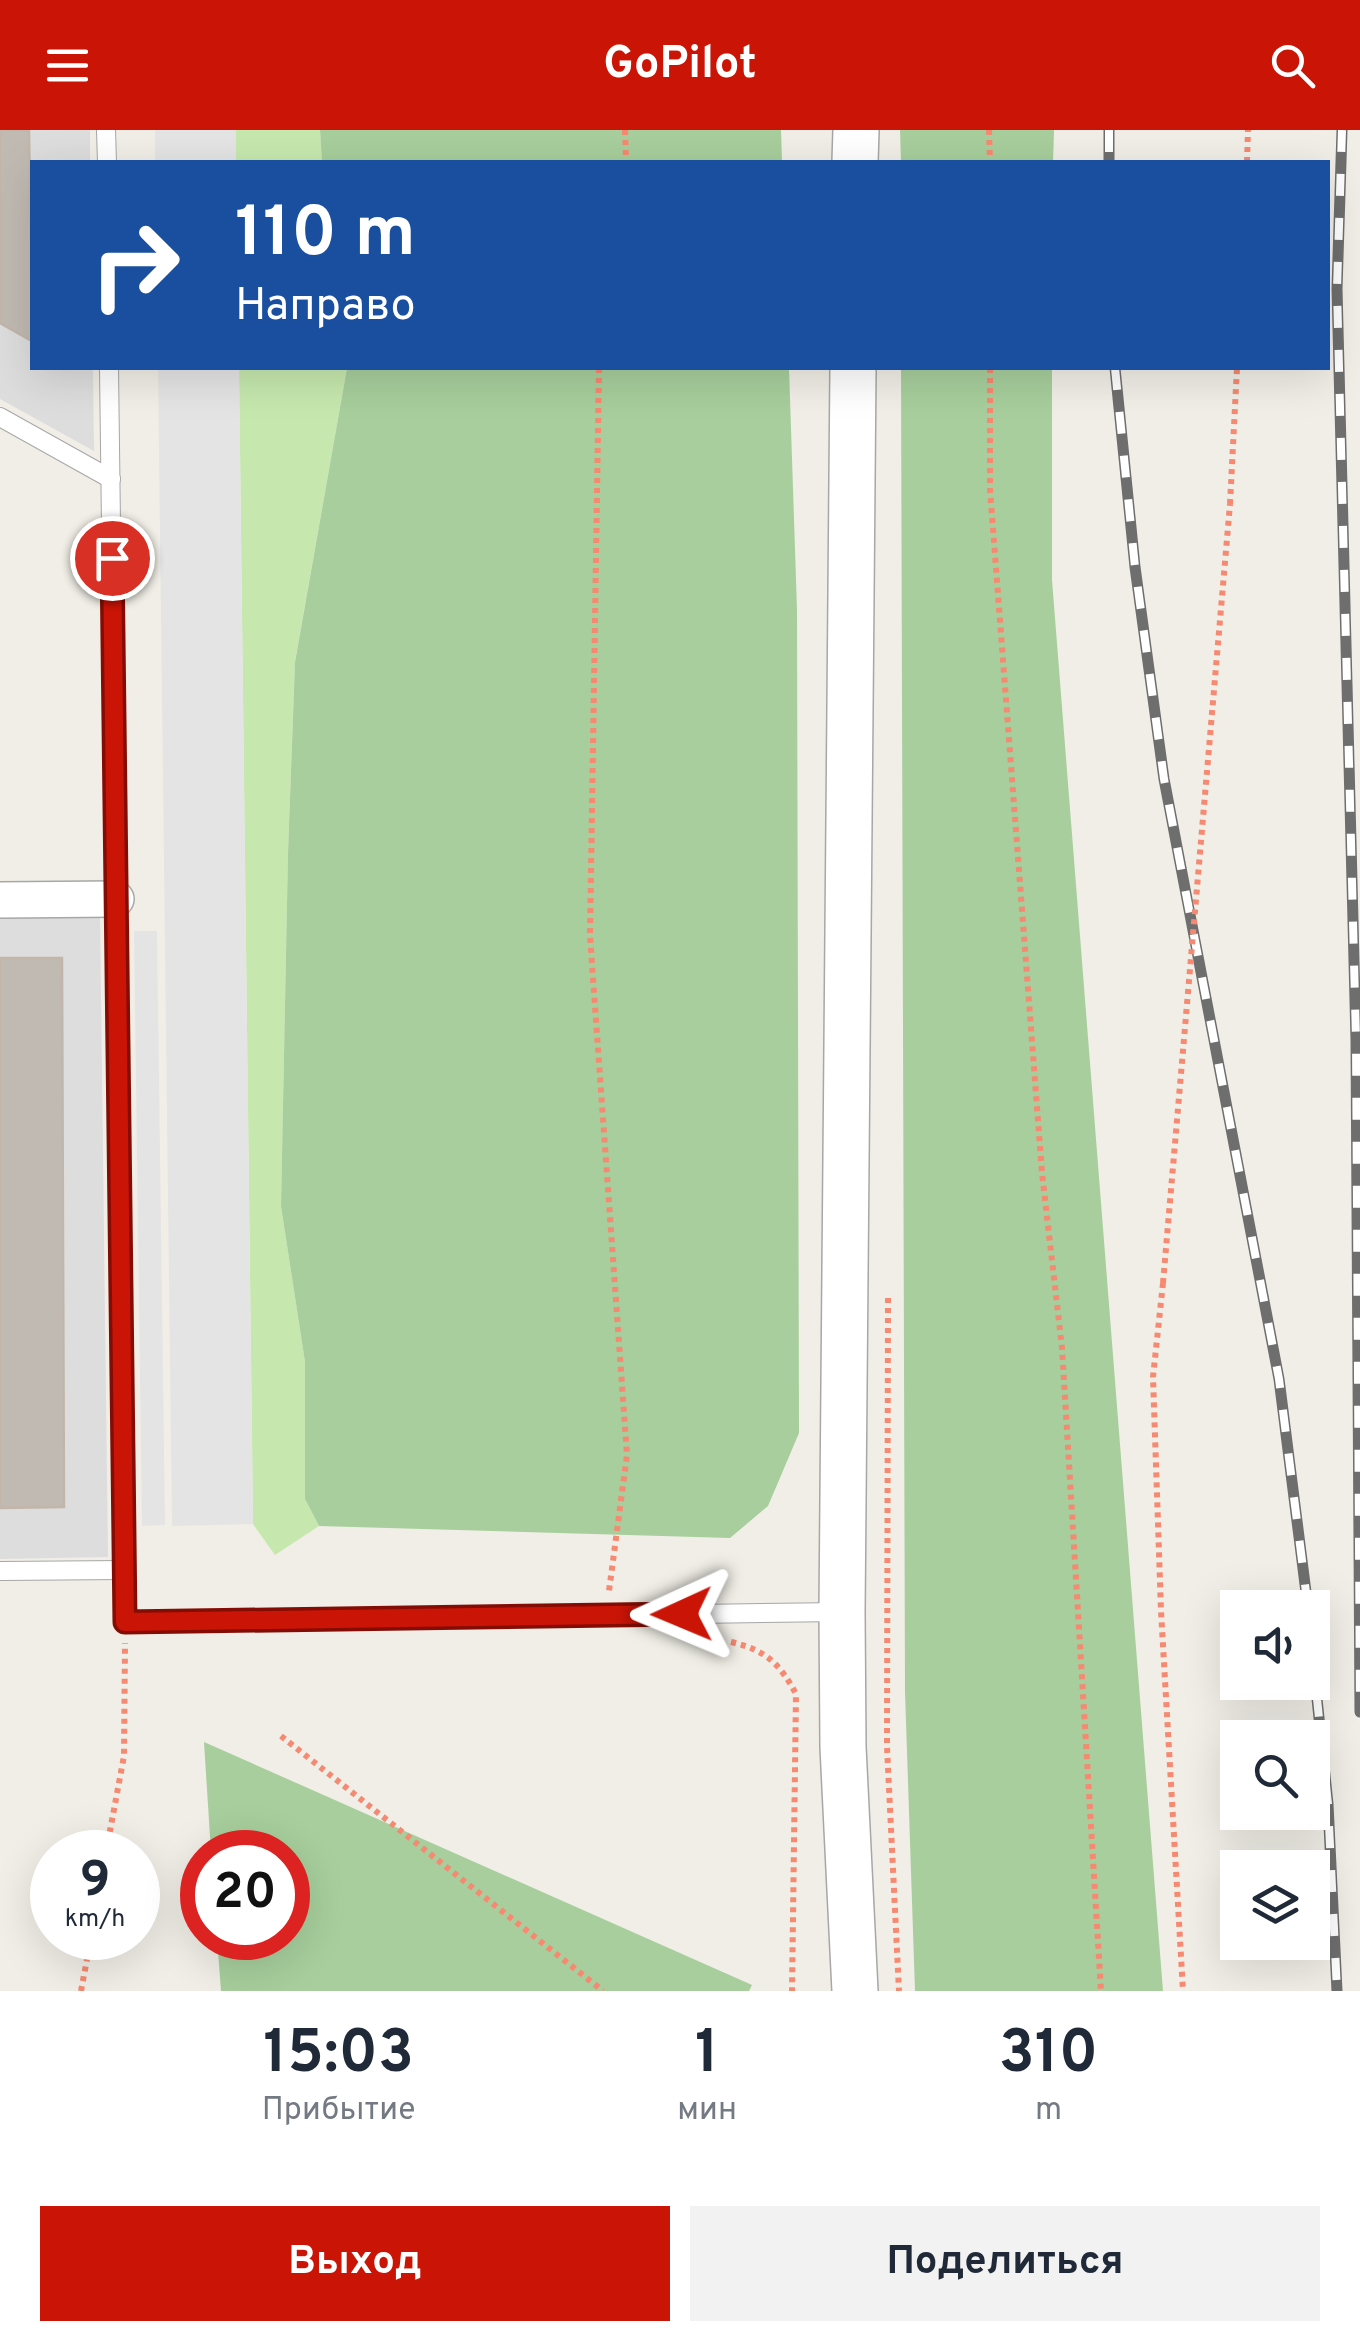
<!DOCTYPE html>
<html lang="ru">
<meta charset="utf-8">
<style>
:root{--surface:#fff;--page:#f2f2f3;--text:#1f2937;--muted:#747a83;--accent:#ca1406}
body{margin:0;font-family:Overpass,sans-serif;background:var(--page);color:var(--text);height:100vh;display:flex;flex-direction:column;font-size:38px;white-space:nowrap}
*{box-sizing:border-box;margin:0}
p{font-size:32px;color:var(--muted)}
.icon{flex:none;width:55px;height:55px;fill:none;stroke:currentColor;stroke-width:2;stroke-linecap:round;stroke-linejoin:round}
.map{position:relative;height:1861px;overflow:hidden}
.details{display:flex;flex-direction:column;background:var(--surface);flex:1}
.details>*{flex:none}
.guide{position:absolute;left:30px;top:30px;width:1300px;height:210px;border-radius:0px;box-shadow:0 10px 40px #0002;background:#1a4fa0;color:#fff;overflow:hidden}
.buttons{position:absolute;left:1220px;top:1460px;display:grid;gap:20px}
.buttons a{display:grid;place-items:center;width:110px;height:110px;border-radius:0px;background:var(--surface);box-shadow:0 10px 40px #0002;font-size:50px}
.speed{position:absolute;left:30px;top:1700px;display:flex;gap:20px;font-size:50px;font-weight:700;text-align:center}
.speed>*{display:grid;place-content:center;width:130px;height:130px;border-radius:50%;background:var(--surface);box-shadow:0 10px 40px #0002;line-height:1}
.speed small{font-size:25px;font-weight:400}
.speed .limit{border:15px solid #d22;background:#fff;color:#111}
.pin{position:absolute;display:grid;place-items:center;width:85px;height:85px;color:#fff;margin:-42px;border:5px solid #fff;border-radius:50%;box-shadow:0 2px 10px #0007}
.me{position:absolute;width:110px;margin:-55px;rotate:269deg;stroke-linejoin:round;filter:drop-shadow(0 0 8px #0008)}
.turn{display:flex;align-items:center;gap:35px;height:210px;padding:0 40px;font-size:45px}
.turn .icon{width:130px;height:130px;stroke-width:2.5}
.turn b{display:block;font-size:70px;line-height:85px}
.eta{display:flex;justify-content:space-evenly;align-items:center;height:170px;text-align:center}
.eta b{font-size:60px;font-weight:700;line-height:70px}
.primary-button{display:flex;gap:20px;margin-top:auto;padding:20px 40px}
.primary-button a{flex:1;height:115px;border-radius:0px;background:var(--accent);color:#fff;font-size:40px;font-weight:700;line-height:115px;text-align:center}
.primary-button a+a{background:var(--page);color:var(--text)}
header{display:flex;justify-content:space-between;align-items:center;height:130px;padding:0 40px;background:var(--accent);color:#fff;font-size:45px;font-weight:700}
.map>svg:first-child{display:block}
.residential{fill:#dedddd}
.grass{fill:#c6e8ae}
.forest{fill:#a7ce9c}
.parking{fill:#e4e4e4}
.building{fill:#c1bab3;stroke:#c1b6a9;stroke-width:2.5}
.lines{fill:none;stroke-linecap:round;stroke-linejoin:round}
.service-casing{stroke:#a7a7a7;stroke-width:20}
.minor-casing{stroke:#a7a7a7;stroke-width:38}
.tertiary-casing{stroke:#a7a7a7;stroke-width:48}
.path{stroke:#f68971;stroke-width:6;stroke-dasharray:5 5;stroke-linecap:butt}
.service{stroke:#fff;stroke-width:18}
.minor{stroke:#fff;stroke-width:35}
.tertiary{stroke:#fff;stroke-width:45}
.rail-casing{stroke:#6e6e6e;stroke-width:11}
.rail{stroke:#fff;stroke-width:8;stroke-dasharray:22;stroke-linecap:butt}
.path-bridge{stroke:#f68971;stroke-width:6;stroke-dasharray:5 5;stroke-linecap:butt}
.route-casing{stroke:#830d04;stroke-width:25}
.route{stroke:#ca1406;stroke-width:18}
</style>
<header><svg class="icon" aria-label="menu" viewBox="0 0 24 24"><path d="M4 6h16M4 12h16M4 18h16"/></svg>GoPilot<svg class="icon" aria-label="search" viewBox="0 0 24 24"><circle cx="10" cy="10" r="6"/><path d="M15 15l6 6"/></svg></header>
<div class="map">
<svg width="1360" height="1861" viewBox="0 0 1360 1861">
<rect width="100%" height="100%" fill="#f0eee6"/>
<g class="residential">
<polygon points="0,0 90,0 90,32 32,32 32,238 93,238 94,321 0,269"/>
<polygon points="100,785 108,1427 0,1429 0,786"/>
</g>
<g class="grass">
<polygon points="236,0 320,0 322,32 236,32"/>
<polygon points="239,238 347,238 295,531 288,723 281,1076 305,1232 305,1369 319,1396 275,1425 253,1394"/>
</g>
<g class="forest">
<polygon points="320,0 781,0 782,32 322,32"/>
<polygon points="900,0 1054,0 1053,32 901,32"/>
<polygon points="347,238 789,238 797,480 799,1303 768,1376 730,1408 319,1396 305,1369 305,1232 281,1076 288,723 295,532"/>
<polygon points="901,238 1052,238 1052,450 1163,1861 915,1861 905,1562"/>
<polygon points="204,1612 752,1855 749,1861 221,1861 217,1808 288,1808 288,1722 211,1722"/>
</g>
<g class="parking">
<rect x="155" y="0" width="81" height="32"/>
<polygon points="158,238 239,238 253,1394 172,1396"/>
<polygon points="134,801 157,801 165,1395 142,1396"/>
</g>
<g class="building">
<polygon points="0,0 29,0 32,211 0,193"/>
<polygon points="0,828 62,828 64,1377 0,1378"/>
</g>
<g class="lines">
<g class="service-casing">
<g id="service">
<polyline points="106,0 107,32"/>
<polyline points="109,238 125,1492 841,1482"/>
<polyline points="0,287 111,349"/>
<polyline points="0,1441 124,1440"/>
</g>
</g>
<g class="minor-casing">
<polyline id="minor" points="0,770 116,769"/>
</g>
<g class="tertiary-casing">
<g id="tertiary">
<polyline points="855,32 856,0"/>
<polyline points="853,238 842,1482 843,1617 855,1861"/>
</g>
</g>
<g class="path">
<polyline points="625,0 626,32"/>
<polyline points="989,0 990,32"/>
<polyline points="1247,32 1248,0"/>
<polyline points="599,238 590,806 627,1325 609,1461"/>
<polyline points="990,238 990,359 1042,1043 1062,1218 1101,1861"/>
<polyline points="1230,374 1237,238"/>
<polyline points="1163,1153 1153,1247 1161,1481 1183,1861"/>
<polyline points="888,1168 887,1617 899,1861"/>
<path d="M731,1512C766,1520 780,1534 796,1564L792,1861"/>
<polyline points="281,1606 603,1861"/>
<polyline points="106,1722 124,1626 125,1513"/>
<polyline points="81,1861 91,1808"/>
</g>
<use href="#service" class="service"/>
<use href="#minor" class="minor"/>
<use href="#tertiary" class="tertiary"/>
<g class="rail-casing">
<g id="rail">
<polyline points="1109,0 1109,32"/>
<polyline points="1342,0 1337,159 1356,910 1360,1582"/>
<polyline points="1115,238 1135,437 1164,649 1279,1249 1308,1478"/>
<polyline points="1312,1521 1328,1674 1337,1861"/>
</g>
</g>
<use href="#rail" class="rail"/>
<polyline class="path-bridge" points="1163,1153 1230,374"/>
</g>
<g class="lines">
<g class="route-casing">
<polyline id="route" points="112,428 125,1492 682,1484"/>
</g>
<use href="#route" class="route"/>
</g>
</svg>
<div class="buttons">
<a><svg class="icon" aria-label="sound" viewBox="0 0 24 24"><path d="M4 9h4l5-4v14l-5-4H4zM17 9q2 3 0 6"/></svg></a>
<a><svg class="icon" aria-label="search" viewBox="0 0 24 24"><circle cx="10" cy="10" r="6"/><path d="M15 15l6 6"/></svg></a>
<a><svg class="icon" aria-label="layers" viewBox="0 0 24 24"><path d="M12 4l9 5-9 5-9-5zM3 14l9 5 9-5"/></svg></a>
</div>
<div class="speed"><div>9<small>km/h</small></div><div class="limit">20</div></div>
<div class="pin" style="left:112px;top:428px;background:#d93025"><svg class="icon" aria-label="arrive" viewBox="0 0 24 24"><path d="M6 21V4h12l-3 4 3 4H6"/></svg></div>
<svg class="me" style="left:682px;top:1484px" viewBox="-20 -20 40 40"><path d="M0-17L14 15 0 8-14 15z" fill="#ca1406" stroke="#fff" stroke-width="4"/></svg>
<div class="guide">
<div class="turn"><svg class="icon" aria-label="right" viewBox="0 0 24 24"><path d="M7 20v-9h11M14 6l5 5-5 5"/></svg><div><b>110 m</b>Направо</div></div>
</div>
</div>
<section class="details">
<div class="eta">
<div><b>15:03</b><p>Прибытие</p></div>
<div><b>1</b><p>мин</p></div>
<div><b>310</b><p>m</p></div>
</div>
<div class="primary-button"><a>Выход</a><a>Поделиться</a></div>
</section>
